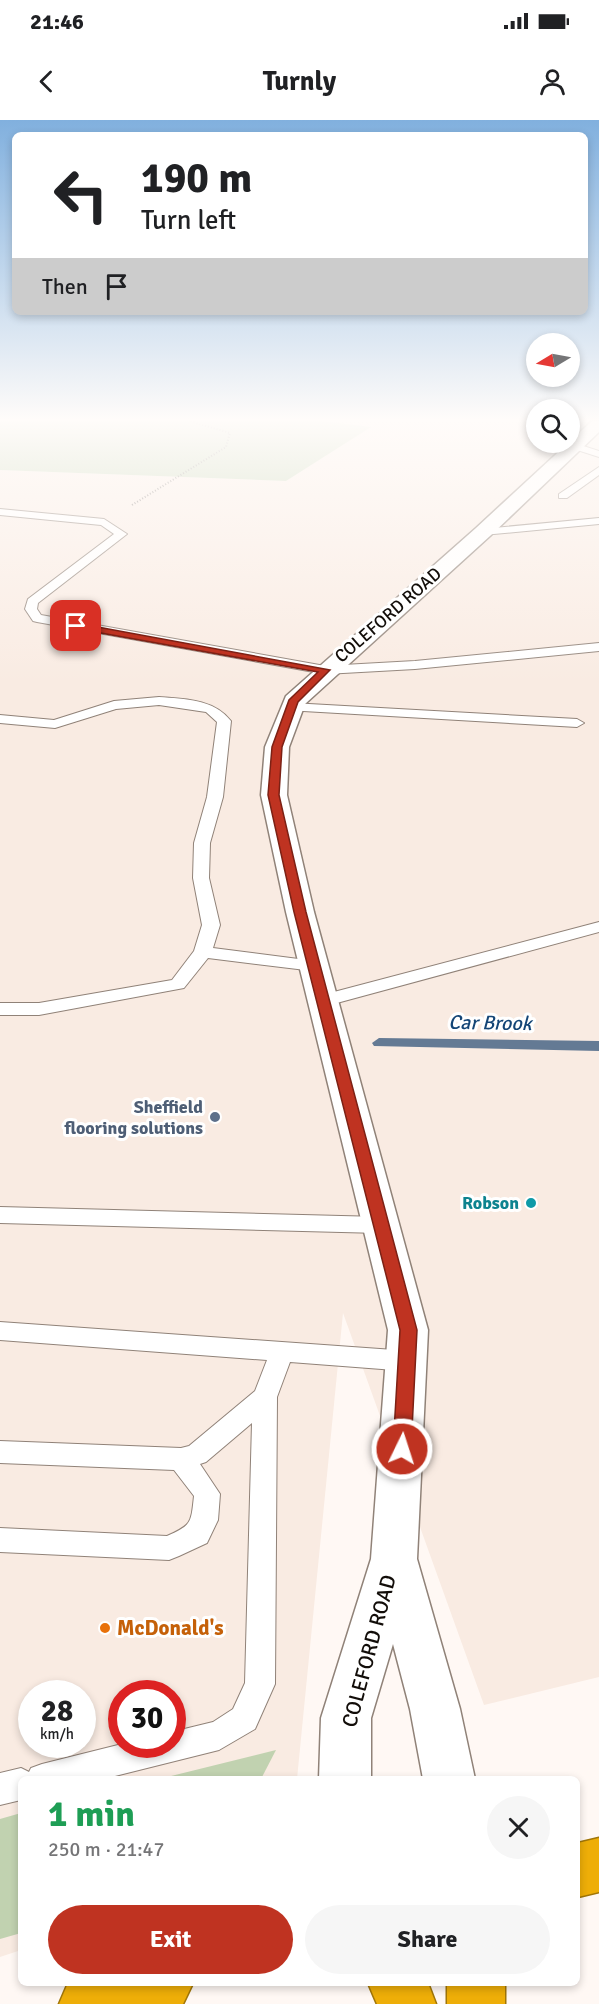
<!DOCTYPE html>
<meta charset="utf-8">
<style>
:root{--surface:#fff;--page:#f6f6f6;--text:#202124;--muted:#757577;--accent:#bf3321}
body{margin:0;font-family:Signika,sans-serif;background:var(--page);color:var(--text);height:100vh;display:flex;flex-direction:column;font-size:22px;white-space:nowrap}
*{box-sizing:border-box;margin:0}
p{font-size:20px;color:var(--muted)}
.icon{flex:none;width:33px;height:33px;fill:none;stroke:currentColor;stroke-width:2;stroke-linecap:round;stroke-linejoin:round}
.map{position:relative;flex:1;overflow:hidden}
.sheet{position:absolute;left:18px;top:1656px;width:562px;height:210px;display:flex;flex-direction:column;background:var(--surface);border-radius:9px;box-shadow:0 3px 9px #0003}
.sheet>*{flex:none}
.hud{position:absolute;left:12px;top:12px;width:576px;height:183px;border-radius:9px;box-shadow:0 3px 9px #0003;background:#fff;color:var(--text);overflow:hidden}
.needle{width:39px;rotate:260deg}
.fabs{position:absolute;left:526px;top:213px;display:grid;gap:12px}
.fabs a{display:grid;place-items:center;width:54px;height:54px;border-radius:50%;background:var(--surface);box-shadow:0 3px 9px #0003;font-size:30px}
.speed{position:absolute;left:18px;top:1560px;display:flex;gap:12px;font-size:30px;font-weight:700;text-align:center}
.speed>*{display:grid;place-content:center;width:78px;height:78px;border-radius:50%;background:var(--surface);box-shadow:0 3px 9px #0003;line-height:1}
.speed small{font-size:15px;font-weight:400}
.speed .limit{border:9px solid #d22;background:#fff;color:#111}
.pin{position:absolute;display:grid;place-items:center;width:51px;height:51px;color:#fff;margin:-26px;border-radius:12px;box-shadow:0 3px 9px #0006}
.me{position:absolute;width:66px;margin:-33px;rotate:4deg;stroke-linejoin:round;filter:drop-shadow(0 0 4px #0008)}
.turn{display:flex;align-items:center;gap:21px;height:126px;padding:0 30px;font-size:27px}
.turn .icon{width:78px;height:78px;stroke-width:2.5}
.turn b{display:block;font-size:42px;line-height:51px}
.then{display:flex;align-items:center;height:57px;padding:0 30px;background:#0003;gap:12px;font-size:22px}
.round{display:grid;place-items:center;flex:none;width:63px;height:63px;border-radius:32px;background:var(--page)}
.head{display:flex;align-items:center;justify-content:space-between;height:102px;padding:0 30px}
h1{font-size:36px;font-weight:700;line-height:45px;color:#1e9e55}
.primary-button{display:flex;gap:12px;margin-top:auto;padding:12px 30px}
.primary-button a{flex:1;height:69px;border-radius:36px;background:var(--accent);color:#fff;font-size:24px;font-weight:700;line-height:69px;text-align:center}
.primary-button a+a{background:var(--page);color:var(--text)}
.status{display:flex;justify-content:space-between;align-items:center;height:42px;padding:0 30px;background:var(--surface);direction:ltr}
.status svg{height:16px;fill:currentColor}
header{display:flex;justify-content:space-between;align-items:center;height:78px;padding:0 30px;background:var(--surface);font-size:27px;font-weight:700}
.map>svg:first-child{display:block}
.built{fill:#f9ebe2;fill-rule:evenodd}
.green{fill:#c1d2b0}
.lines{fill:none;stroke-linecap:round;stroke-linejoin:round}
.stream{fill:#647a94;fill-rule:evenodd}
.lane-casing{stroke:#908278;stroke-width:2}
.street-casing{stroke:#908278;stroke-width:3}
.highway-casing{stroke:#a17608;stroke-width:3}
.path{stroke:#807a76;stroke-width:2;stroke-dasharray:1 2;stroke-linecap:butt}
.lane{fill:#fff;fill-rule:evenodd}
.street{fill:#fff;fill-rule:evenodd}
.highway{fill:#eeae08;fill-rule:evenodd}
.route{fill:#bf3321;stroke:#7c2115;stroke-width:1.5}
.service-dot{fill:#5c6f8a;stroke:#fff;stroke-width:2}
.culture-dot{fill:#0f9aa8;stroke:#fff;stroke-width:2}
.food-dot{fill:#e8710a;stroke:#fff;stroke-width:2}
.labels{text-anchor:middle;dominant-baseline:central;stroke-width:6;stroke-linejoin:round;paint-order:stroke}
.street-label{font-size:18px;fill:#120d09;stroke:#fff}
.service-label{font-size:18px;font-weight:bold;fill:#4e5e75;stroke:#fff;text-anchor:end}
.culture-label{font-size:18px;font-weight:bold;fill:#0d838f;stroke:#fff;text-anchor:end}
.water-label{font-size:20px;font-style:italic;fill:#144576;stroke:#fff}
.near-food-label{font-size:21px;font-weight:bold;fill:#c56008;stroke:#fff;text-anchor:start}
.near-street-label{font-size:21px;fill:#120d09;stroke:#fff}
</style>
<div class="status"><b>21:46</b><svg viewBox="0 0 49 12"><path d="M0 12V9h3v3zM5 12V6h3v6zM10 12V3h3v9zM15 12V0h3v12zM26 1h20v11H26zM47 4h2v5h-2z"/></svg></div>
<header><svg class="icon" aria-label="back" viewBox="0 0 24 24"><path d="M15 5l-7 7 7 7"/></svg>Turnly<svg class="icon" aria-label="person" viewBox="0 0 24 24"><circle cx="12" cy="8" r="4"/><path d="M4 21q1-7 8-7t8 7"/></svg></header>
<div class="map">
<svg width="599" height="1884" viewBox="0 0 599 1884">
<rect width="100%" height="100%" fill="#fff8f4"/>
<path class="built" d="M322,301H537V322H570V301H599V1557L484,1585L343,1193L297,1659H21V1830L0,1837V350L286,361L370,307ZM32,1574H82V1624H32ZM122,1574H172V1624H122Z"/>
<g class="green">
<polygon points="0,301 322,301 371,307 286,361 0,350"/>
<polygon points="276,1630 261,1659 159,1659"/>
<polygon points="21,1693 21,1813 0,1819 0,1699"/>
</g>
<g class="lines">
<polygon class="stream" points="379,918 599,921 599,931 374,926 372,923"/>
<g class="lane-casing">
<g id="lane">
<polygon points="574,323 599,331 599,337 571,328 571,324"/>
<polygon points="599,347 599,355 567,378 559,378 559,374"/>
<polygon points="0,389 104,399 127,414 38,483 37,489 41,495 325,546 415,541 599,523 599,531 415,549 325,554 37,502 33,501 25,489 28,479 114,414 101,405 0,395"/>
<polygon points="599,398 599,404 483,415 477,412 483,409"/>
<path d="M159,577C185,579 214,579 231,601L223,677L210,723L209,758L220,805L213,828L314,841L323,846L314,851L208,838L184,868L39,895H0V883H39L172,860L194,831L202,805L193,758L194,723L207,677L217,602L206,592L159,585L116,589L55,608L0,603V595L54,600L114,581Z"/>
<polygon points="291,583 577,599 584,603 577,607 286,590 284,587"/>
<polygon points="599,802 599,812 322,887 313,881 315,877"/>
<polygon points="0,1087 380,1097 388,1099 391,1105 388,1111 380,1113 0,1103"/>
<path d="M0,1202L408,1231L417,1234L420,1241L417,1248L408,1251L290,1242L277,1277L275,1564L255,1609L219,1630L103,1659H21V1680L0,1685V1653L21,1648L29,1652L31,1648L42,1644L122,1624H172V1612L213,1602L233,1589L245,1563L252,1303L206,1342L200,1344L220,1374L218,1400L207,1423L179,1436L169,1440L0,1432V1408L167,1416C192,1405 191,1403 194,1376L174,1350L0,1343V1321L181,1328L189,1326L255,1271L267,1240L0,1220Z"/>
</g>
</g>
<g class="street-casing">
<polygon id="street" points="592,301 599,301 599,312 490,416 305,584 289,627 287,675 314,792 428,1210 417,1439 460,1589 475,1659 423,1659 410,1589 393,1524 371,1598 371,1659 319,1659 321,1598 371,1439 388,1210 286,792 261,675 265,627 286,576 476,408"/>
</g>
<g class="highway-casing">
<g id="highway">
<polygon points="599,1718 599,1772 578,1777 578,1723"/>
<polygon points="68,1863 193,1863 183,1884 59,1884"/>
<polygon points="368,1863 428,1863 436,1884 377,1884"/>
<rect x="447" y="1863" width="58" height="21"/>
</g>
</g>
<polyline class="path" points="132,385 226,327 230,313 189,301"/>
<use href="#lane" class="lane"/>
<use href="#street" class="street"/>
<use href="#highway" class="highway"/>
</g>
<linearGradient id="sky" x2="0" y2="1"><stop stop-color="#81b0de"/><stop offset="0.53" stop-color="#fffcfa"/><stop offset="1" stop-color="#fffcfa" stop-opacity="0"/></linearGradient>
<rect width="599" height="565" fill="url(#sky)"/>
<polygon class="route" points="76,503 330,550 298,582 282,627 279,675 306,792 417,1210 411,1329 408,1334 402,1336 395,1334 393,1329 400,1210 294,792 268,675 272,627 289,580 318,552 73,508 72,506"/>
<circle class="service-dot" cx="215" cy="997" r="6"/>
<circle class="culture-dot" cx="531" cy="1083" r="6"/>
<circle class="food-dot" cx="105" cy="1508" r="6"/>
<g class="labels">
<g class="street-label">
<text transform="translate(388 495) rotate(-41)">COLEFORD ROAD</text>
</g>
<g class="service-label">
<text x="203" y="987">Sheffield<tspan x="203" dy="21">flooring solutions</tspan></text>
</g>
<g class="culture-label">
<text x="519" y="1083">Robson</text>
</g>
<g class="water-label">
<text transform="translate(490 903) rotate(1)">Car Brook</text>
</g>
<g class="near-food-label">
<text x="117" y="1508">McDonald's</text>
</g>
<g class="near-street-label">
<text transform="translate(369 1531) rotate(-75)">COLEFORD ROAD</text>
</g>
</g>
</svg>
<div class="fabs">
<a><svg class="needle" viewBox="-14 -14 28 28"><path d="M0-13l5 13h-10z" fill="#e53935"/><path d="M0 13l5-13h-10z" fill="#757577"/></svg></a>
<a><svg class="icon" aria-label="search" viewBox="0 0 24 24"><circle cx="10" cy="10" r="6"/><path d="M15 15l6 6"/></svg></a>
</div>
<div class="speed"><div>28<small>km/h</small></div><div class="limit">30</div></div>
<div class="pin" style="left:76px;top:506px;background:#d93025"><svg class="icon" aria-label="arrive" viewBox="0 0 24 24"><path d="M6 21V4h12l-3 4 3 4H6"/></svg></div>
<svg class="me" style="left:402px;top:1329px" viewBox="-20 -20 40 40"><circle r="17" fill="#bf3321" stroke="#fff" stroke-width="3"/><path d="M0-11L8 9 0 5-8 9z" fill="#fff"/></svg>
<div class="hud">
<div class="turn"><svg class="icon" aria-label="left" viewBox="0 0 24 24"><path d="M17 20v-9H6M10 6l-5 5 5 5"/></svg><div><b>190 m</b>Turn left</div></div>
<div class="then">Then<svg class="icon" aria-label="arrive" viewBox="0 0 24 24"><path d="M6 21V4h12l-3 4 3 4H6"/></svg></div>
</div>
<section class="sheet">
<div class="head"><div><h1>1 min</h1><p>250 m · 21:47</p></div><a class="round"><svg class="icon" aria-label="close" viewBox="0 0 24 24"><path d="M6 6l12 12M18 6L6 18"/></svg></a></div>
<div class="primary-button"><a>Exit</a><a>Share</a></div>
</section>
</div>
